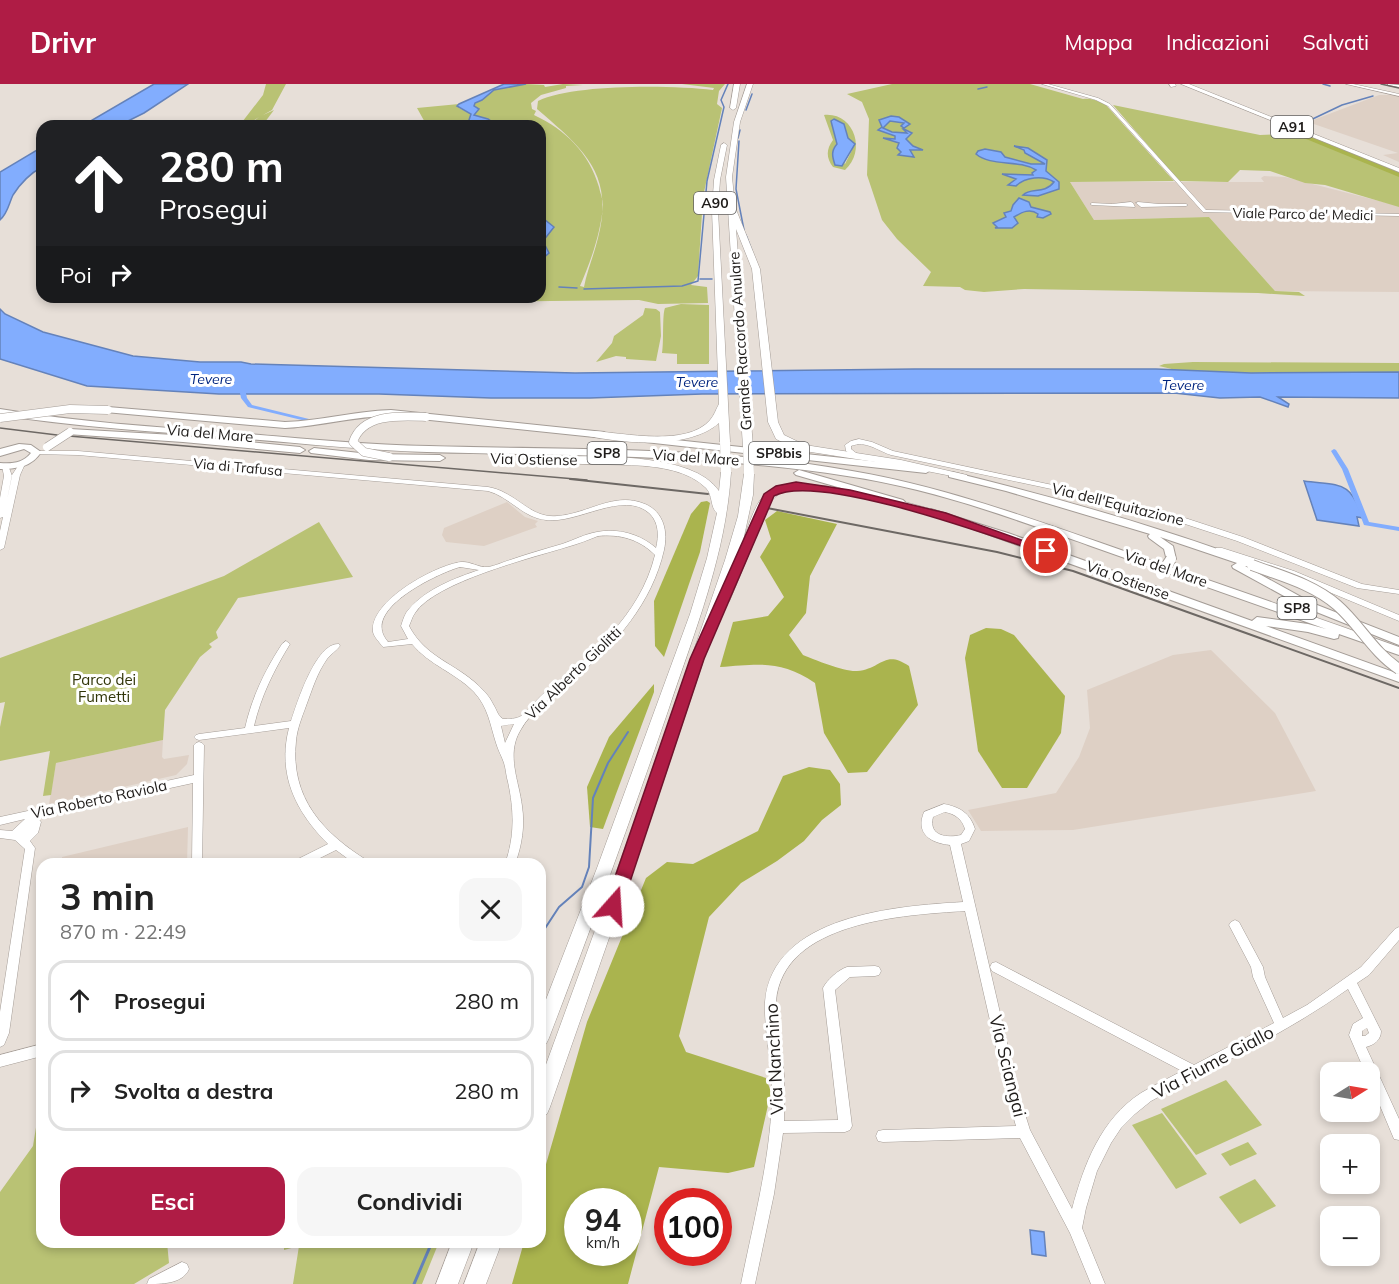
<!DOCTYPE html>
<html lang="it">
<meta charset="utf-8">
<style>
:root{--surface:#fff;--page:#f6f6f6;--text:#222;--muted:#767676;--line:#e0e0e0;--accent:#af1c45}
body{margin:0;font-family:Mulish,sans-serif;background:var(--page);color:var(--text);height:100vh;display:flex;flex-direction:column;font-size:22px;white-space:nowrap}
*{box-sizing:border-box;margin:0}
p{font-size:20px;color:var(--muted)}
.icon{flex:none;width:33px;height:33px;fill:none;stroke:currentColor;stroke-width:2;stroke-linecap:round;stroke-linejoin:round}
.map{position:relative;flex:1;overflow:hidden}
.panel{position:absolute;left:36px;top:774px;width:510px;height:390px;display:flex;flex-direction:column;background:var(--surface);border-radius:18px;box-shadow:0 3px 9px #0003}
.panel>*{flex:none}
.hud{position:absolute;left:36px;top:36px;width:510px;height:183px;border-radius:18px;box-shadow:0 3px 9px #0003;background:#202124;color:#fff;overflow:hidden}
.needle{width:39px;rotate:79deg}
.controls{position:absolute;left:1320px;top:978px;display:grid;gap:12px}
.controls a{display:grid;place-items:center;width:60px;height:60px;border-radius:12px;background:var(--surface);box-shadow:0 3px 9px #0003;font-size:30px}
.speed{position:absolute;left:564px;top:1104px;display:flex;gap:12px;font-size:30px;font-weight:700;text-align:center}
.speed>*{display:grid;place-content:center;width:78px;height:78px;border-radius:50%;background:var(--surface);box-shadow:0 3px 9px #0003;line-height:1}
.speed small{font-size:15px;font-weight:400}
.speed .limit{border:9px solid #d22;background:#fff;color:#111}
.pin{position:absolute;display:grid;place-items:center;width:51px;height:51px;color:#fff;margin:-26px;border:3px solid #fff;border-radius:50%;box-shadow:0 2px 6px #0007}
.me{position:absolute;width:66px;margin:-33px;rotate:19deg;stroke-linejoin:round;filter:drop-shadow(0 0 4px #0008)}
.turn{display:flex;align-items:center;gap:21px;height:126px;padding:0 24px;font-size:27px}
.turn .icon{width:78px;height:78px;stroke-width:2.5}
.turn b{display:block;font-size:42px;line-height:51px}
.then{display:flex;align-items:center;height:57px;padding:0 24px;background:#0003;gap:12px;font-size:22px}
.round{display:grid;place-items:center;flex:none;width:63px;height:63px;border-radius:18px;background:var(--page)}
.head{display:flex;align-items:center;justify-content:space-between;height:102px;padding:0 24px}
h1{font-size:36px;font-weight:700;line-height:45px}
.cta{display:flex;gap:12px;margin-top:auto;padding:12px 24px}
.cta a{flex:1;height:69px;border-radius:18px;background:var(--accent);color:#fff;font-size:24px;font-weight:700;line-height:69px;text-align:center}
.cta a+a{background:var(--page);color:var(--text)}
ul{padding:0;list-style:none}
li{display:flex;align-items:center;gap:18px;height:81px;margin:0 12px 9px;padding:0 12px;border:3px solid var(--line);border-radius:18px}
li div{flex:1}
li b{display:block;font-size:22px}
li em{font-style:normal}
header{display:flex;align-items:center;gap:36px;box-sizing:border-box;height:84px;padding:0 30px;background:var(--accent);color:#fff}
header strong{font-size:28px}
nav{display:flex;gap:33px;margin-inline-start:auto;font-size:21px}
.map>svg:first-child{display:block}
.built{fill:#ded0c5}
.green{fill:#b9c274;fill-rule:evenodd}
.forest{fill:#aab44e;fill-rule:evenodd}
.water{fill:#82adfe;stroke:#6482ba;stroke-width:1.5}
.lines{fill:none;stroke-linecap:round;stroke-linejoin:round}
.stream-far2{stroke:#6482ba;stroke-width:1.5}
.stream-far1{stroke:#6482ba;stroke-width:2}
.stream{stroke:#6482ba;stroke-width:3}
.canal{fill:#82adfe;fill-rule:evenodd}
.minor-casing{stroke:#a49c96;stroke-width:1}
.major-casing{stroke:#a49c96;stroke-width:2}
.highway-casing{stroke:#a49c96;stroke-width:1}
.minor{fill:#fff;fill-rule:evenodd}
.major{fill:#fff;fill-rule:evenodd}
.highway{fill:#fff;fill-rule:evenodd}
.rail-far1{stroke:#6d6864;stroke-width:1.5}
.rail{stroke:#6d6864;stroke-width:2}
.major-bridge-far1-casing{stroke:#a49c96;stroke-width:9;stroke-linecap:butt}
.major-bridge-casing{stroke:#a49c96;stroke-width:12;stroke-linecap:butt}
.highway-bridge-casing{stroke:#a49c96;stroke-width:10;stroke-linecap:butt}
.major-bridge-far1{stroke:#fff;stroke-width:8}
.major-bridge{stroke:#fff;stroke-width:10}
.highway-bridge{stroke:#fff;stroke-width:10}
.route{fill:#af1c45;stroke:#72122d;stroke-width:1.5}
.labels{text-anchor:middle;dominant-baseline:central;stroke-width:6;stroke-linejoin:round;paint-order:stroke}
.shield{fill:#fff;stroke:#62605f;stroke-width:1.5}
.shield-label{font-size:14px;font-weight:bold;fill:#1f1c1a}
.far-street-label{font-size:14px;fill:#1f1c1a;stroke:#fff}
.far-water-label{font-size:14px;font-style:italic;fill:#00257f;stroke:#fff}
.street-label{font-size:15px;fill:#1f1c1a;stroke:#fff}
.park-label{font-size:15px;fill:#313509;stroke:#fff}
.near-street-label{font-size:18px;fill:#1f1c1a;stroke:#fff}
</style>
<header>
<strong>Drivr</strong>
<nav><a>Mappa</a><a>Indicazioni</a><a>Salvati</a></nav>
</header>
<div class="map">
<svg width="1399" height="1200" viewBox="0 0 1399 1200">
<rect width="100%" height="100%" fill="#e7dfd8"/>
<g class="built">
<polygon points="1379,11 1399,11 1399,78 1383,71 1398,69 1308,38"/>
<polygon points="1264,92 1285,93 1399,122 1399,208 1275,207 1209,133 1094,136 1070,98 1264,98 1261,94"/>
<polygon points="507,418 525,433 538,437 535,440 537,443 484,462 446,458 442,451 444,444"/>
<polygon points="1211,566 1275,629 1316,707 1073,746 981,747 968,726 1056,709 1079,673 1090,644 1087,606 1173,571"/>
<polygon points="163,656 162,673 164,675 189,671 187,680 176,691 49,720 56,679"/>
<polygon points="188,743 187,780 62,780 62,773"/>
</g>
<g class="green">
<polygon points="266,0 286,0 272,26 263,31 274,26 262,42 248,42 259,33 245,42 239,42 263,11"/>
<path d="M526,0L544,1L545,3L563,0L583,1L566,2V4L541,11L531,19L532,25L536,27L534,31C566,46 589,69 599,103C600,109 603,115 603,121C601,148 591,177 580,202L584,203C587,187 594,171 598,154C615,89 582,64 537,25L538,17C573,0 670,1 713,6L714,4L682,0H725L719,7L717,20L722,24L703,113L698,192L691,201L707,203L708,219L658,220L639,216L470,218L376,213H540V177L546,174L543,157C548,150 545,134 540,128V42H498L488,35L474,31L478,26L473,20L494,6Z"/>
<path d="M892,0H1030L1083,15C1092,14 1098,17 1106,21L1174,97L1070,98L1094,136L1209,133L1275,207L1299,208L1305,212L1258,209L1024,205L984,208L965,206L960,203L923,202L931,188L897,155L882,136L867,91L869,35L862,18L847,10Z"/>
<polygon points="459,20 459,24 471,30 473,42 427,42 417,24"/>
<polygon points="1113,21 1260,51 1282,50 1294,46 1399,87 1399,123 1325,101 1305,99 1270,87 1240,86 1228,98 1179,97"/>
<path d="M824,31C854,28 867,67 845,86L833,83C826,74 826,65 833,56ZM831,37L848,54L852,66L845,80L833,65L837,60Z"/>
<path d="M681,220L709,221V280H677V270L662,269C664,258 662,231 665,224Z"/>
<polygon points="645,224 656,225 660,228 661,252 656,277 626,275 626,273 616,272 596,278 612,259 614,252 643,231"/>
<polygon points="1193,278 1399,279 1399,288 1251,289 1176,286 1159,282 1164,280"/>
<polygon points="319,438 353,493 238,514 216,548 218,554 209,560 212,563 200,573 165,626 163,656 56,679 51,711 43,712 50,667 0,677 0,643 5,618 0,619 0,574 224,492"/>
<polygon points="1226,996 1262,1041 1196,1071 1161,1025"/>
<polygon points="42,1006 42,1158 167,1158 169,1179 134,1200 0,1200 0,1108 33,1062"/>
<polygon points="1162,1029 1207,1090 1176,1105 1132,1041"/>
<polygon points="1248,1058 1257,1070 1230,1082 1221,1070"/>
<polygon points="1255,1095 1276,1122 1240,1140 1219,1113"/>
<polygon points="284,1158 439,1158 422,1200 293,1200 299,1162 284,1166"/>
</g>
<g class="forest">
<polygon points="1294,46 1399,87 1399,93 1289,48"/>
<polygon points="707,417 710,419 700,468 664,573 655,562 654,517 691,430 701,418"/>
<path d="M777,427L837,440L810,492L806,529L789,551L803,571C815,576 845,588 857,587C882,585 884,565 909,582L918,621L867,688L848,689L824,649L815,599C781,576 760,580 720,583L733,538L768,532L784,513L760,473L771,455L765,436Z"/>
<polygon points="986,544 1001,545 1014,551 1065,612 1061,649 1027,704 1002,704 978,667 965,574 970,551"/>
<polygon points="654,600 654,608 603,745 590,743 587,703 609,653"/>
<path d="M809,683L830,686L840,700L841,721L822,736L804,757L777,777L741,799L709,833L679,952L686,968L766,994L771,1008L754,1083L728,1089L659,1083L628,1200H512L524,1158H540V1101L587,938L646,794L667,778L693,780L758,747L783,692ZM578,1118H628V1168H578Z"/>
</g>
<g class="water">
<polygon points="154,0 188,0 144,29 118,42 82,42"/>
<polygon points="504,0 526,0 494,6 482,16 475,19 474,22 479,25 474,31 488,35 498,42 473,42 469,36 471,30 457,22 459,20"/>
<polygon points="891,32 899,33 910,40 904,44 901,42 904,39 890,37 883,44 892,48 907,49 903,45 904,45 912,49 906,55 913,62 923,66 910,66 914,73 898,71 901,68 897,64 899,59 883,54 895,55 895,52 878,46 882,43 879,36"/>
<path d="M834,35L844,40L848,54L855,60L842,82L835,81C832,72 831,67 837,60L831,37Z"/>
<path d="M1014,62L1028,64L1047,76L1046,87L1059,98V105L1038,112L1023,111C1031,103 1044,111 1054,98C1043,91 1025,93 1016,102L1008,101L1016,95L1002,90L1033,91L1032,89L1036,86C1018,75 991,83 976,70L978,67L985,65L1001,68L1005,73L1031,80H1045L1025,69L1024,66Z"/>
<path d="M42,63V83C31,89 20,100 13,111C9,119 8,129 0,136V88Z"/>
<path d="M1019,114L1029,118L1031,123L1050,128L1051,130L1043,134L1037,133L1038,130C1030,124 1022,128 1014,133L1018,139L1012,144H995L997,143L993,139L1006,133L1004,129L1011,127L1013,121Z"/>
<polygon points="540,128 544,135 554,143 543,157 549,169 540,177"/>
<polygon points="0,225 5,230 43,248 133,272 200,278 241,278 251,280 575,289 915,285 1156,285 1251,289 1399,288 1399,314 1278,313 1289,320 1288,323 1260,313 1220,314 1174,309 702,310 590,314 491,314 379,310 219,310 87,302 0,275"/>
<path d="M1304,397C1341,402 1350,396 1363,434L1357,433L1359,442L1317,436Z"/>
<polygon points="1030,1146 1044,1148 1046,1172 1032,1170"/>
</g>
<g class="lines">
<g class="stream-far2">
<polyline points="1323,0 1330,2"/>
<polyline points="978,5 987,3"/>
<polyline points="746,26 752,10"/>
<polyline points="1300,41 1342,21 1373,12"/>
<polyline points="738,54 740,46"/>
<polyline points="739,57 736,105 744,146"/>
<polyline points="746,151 752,167"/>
<polyline points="700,195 712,195"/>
<polyline points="559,203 577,204"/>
<polyline points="584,205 682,202 698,197 707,97 724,23 721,16 728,0"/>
</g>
<polyline class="stream-far1" points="540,852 559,823 582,803 589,783 593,714 608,679 628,648"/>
<polyline class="stream" points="414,1200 432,1158"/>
<g class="canal">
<polygon points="241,297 244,299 247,314 252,321 309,335 306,337 248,323 241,314 238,299"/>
<polygon points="1334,365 1336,366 1348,385 1369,438 1399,443 1399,447 1364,441 1342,385 1331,367"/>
</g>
<g class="minor-casing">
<g id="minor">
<polygon points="1042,0 1048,0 1098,14 1110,20 1206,126 1399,130 1399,132 1203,128 1108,22 1096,16"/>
<polygon points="1346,0 1353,0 1399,10 1399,12"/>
<polygon points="1131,118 1133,119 1135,123 1092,121 1090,120 1092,119 1112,120"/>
<polygon points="1138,118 1159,120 1186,120 1188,121 1186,122 1141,123 1136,119"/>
<path d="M859,355L872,358L893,367L1076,406L1182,433L1243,453L1362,500L1399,506V510L1357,504L1237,457L1176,437L1075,410L891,371C878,367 866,356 851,362V365L860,372L857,374L846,367L845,361L851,357Z"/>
<path d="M36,367H78L488,403C494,404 500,406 505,409C523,418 535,434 557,432C588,430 614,407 645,420C664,428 668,448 664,466C652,519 616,560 575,594C556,610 532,625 520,647C506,671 519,697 522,722C525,742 522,761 515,780H505C515,752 514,726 508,698C506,692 506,685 504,679C502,673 498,666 496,659C490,640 488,623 474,608C456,589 429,581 412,560L383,563C380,559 374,553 373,548C369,517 436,481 461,478C470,477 479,484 488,483C495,482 503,478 510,476C527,470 545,465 562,460C574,456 585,450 597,448C618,444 640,450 656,464C659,452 659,438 649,429C623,406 578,440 546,436C523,434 510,413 488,407L78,371L34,370V368ZM598,452C620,450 639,455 655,471C640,532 591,572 544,609C536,616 529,626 521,632C517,635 508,635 503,635C497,631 497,626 493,620C490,613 484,607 479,602C455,579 426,574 409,542C411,538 412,533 415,529C435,498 531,474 567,463C578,460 588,456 598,452ZM460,483L479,486C455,494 426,505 409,525C405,529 403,536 401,542L408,555L388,558C386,555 384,553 383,550C371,521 439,489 460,483ZM514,640L505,659L501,642Z"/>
<polygon points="22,378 25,380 20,391 4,464 0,466 0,447 3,433 0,434 0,414 4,392 2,382 6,380 8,381 12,392 7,416 12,391 20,379"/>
<polygon points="1216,464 1222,464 1294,487 1399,531 1399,537 1288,491 1216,468 1215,466"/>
<path d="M286,557L290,560C274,586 261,612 254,642L291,637C297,619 316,558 339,560L340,562C336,567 331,570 327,575C317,589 312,606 306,622C302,633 297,645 296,657C290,714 323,749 368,777L369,780H355L336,766L308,780H293L294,777L328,760C296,728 277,691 289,644L199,656L196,655L194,653L196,651L199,650L245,644C252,613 265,586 282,560Z"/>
<polygon points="199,658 202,659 204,661 202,780 192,780 193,699 37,733 41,738 38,749 30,757 35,764 9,949 4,961 0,963 0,928 25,765 15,756 0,754 0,746 12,747 25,735 0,741 0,733 194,691 194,661 196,659"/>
<path d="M944,720C960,723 970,729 975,745L969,757L961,760L1019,1011L1030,1046L1072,1125C1084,1080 1101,1035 1141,1009C1154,1001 1169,994 1182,987L992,887L990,883L992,879L996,878L1194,981L1274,939L1253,893L1251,883L1229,841L1231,838L1235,836L1239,838L1263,883L1265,893L1283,934L1307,921L1361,883L1395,845L1399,843V856L1369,891L1357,899L1381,947C1381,956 1374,961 1366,963L1399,1035V1056L1394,1055L1370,998V988H1365L1349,951L1353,940L1363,934L1348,905C1287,949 1217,981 1151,1017L1135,1030L1121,1044L1111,1059L1097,1087L1086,1124L1082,1144L1105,1200H1091L1070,1149L1020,1054L883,1058L878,1057L876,1052L878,1047L883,1046L1016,1042L1007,1011L965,827C905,831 782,837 776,918L784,991V1037L838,1036L823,904C827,896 838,886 847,883L875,882L879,883L881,887L879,891L875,892L850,893L835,906L852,1042L850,1046L845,1048L783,1049L774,1110L755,1200H741C753,1139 770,1078 772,1014C773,982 764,951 765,918C772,831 897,822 963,818L950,761C931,759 915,750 924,728ZM945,728C955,730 962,735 965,745L961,751C948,754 928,753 933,733ZM1367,944L1369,949L1365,952H1362V947Z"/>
<polygon points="42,960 42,972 0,983 0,971"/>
<path d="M182,1178L187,1180L189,1185C183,1200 161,1200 147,1200L149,1195Z"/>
</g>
</g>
<g class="major-casing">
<g id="major">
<polygon points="1388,0 1399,1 1399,3 1388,1"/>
<path d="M108,323L285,338C321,337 355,327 391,326L604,348L608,351L604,354L391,332C355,332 321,342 285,344L105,328L104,326Z"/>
<path d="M0,325C78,338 157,343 236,349C300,354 365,361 429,362C570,366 713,362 852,387C945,403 1032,435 1121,466C1214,498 1306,530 1399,563V571L1339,550L1338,554L1334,555L1308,548L1266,542L1399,590V598L926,428L931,425L934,426L1008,449L1252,537L1257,533L1308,540L1326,545C1246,517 1167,489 1088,461C1009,433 930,404 847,392C708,370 567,372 427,368C363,366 300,359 237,354C158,348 78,343 0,331Z"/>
<polygon points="70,345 174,351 300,363 305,366 300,369 183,358 67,350 66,348"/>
<polygon points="648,353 926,383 931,386 926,389 645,358 643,356"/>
<path d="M19,360L31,361L41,368C32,383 16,385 0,385V379C12,380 23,379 31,369L24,365L0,372V365Z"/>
<polygon points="314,364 369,370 440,371 445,374 440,377 369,376 311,369 309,367"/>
<polygon points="799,386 903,416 905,418 900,421 796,391 794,389"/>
<path d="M952,388C1054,413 1157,442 1256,479L1257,481L1256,483L1245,482L1312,519L1399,553V561L1304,523L1233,484L1232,482L1237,479L1160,453L1173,462L1176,475L1171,478L1167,477L1164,465L1149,454L1148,452L1150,450L1006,407L949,393V389Z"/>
</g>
</g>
<g class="highway-casing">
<g id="highway">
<polygon points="734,0 740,0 736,24 733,26 730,24"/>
<polygon points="747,0 753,0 740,38 732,93 735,123 760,185 778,338 784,351 805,361 901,376 967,391 967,395 901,382 798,366 776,355 768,338 752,185 736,145 753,363 748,366 743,363 726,93 734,38"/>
<polygon points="1169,0 1175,0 1176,2 1171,3"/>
<polygon points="1181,0 1189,0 1399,84 1399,88"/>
<path d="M724,59L727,61L720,96L718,126L730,358L725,361L720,358L719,339C690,365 626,360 589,352L588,350L593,347C624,349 687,363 710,336C714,332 716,325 719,320L712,126L714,96L721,61Z"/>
<path d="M554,372C597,373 693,368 719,407L721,388L726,385L731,388C726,471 695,546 669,624C631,735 591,845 549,954L546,960L540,962V931L597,784L690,530L707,474L717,429C710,423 713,411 706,404C672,370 594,386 550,377V373Z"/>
<path d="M749,387L754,390L753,411L743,457C747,446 755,419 764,412C796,383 906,419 946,429L948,431L942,434C905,425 817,397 782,409C778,410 774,414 771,417L729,518L722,521L651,734L550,1023L547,1030L540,1032V997L636,734L725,476L738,432L744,390Z"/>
<polygon points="452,1158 474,1158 458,1200 436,1200"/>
<polygon points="480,1158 502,1158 486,1200 464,1200"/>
</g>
</g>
<use href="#minor" class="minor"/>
<use href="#major" class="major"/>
<use href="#highway" class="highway"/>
<g class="rail-far1">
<polyline points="1381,0 1399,4"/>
<polyline points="0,344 57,351 587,396"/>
</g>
<g class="rail">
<polyline points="570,395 708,410"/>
<polyline points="767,424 997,468 1073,487 1399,604"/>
</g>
<g class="major-bridge-far1-casing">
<g id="major-bridge-far1">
<polyline points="0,334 70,325 108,326"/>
<polyline points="47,363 70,348"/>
<path d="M389,373L364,368L353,358C363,329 400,332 426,333"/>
</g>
</g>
<g class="major-bridge-casing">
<g id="major-bridge">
<path d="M1252,481C1281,492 1313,500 1337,521C1360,541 1373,568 1399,585"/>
<polyline points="1161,490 1171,475"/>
</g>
</g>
<g class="highway-bridge-casing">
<g id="highway-bridge">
<polyline points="725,358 726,388"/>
<polyline points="748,363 749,390"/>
</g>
</g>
<use href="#major-bridge-far1" class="major-bridge-far1"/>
<use href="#major-bridge" class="major-bridge"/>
<use href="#highway-bridge" class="highway-bridge"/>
</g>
<path class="route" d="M796,398L850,406L946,429L1052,467L1050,469H1042C992,452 817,388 774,412L704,575L622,822L619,827L613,829L607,827L605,822L690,575L764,410L776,402Z"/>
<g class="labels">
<g class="shield">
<rect x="1271" y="32" width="42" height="22" rx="4.5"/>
<rect x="694" y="108" width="42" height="22" rx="4.5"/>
<rect x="587.5" y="358" width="39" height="22" rx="4.5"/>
<rect x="749" y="358" width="60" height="22" rx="4.5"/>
<rect x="1277.5" y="513" width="39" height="22" rx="4.5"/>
</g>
<g class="shield-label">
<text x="1292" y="43">A91</text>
<text x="715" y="119">A90</text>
<text x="607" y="369">SP8</text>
<text x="779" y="369">SP8bis</text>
<text x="1297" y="524">SP8</text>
</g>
<g class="far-street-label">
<text transform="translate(1303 130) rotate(1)">Viale Parco de' Medici</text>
<text transform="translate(238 383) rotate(5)">Via di Trafusa</text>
</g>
<g class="far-water-label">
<text x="211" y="295">Tevere</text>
<text x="697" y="298">Tevere</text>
<text x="1183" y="301">Tevere</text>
</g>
<g class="street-label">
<text transform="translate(740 257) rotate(-94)">Grande Raccordo Anulare</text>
<text transform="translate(210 349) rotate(5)">Via del Mare</text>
<text transform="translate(696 373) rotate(4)">Via del Mare</text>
<text transform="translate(534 375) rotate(1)">Via Ostiense</text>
<text transform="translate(1118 420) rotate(14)">Via dell'Equitazione</text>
<text transform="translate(1166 484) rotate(19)">Via del Mare</text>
<text transform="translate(1128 496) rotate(20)">Via Ostiense</text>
<text transform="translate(573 589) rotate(-44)">Via Alberto Giolitti</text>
<text transform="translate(99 715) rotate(-12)">Via Roberto Raviola</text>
</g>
<g class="park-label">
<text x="104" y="595">Parco dei<tspan x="104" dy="17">Fumetti</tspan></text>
</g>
<g class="near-street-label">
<text transform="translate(774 975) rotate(-93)">Via Nanchino</text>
<text transform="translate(1213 978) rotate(-28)">Via Fiume Giallo</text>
<text transform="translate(1008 982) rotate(76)">Via Sciangai</text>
</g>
</g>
</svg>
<div class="controls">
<a><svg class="needle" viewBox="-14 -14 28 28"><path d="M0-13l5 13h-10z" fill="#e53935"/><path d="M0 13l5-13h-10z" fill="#767676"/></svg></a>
<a>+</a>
<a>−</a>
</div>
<div class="speed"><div>94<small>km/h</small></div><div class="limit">100</div></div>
<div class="pin" style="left:1046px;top:467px;background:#d93025"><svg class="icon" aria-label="arrive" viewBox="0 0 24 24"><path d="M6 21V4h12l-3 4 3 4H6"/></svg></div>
<svg class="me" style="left:613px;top:822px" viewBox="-20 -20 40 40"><circle r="19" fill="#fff"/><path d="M0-13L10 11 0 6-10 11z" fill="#af1c45"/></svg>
<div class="hud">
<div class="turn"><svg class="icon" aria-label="ahead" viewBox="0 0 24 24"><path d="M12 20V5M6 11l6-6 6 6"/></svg><div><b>280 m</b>Prosegui</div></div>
<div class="then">Poi<svg class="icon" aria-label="right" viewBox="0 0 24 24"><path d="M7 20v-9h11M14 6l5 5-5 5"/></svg></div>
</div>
<section class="panel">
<div class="head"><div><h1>3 min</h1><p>870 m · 22:49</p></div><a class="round"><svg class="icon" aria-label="close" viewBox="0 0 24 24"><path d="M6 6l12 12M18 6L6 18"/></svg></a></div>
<ul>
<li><svg class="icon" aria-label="ahead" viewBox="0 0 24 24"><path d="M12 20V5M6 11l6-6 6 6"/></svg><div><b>Prosegui</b></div><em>280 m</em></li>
<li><svg class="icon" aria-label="right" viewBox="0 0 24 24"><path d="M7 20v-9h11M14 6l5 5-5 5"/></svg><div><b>Svolta a destra</b></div><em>280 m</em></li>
</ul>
<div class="cta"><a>Esci</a><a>Condividi</a></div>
</section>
</div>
